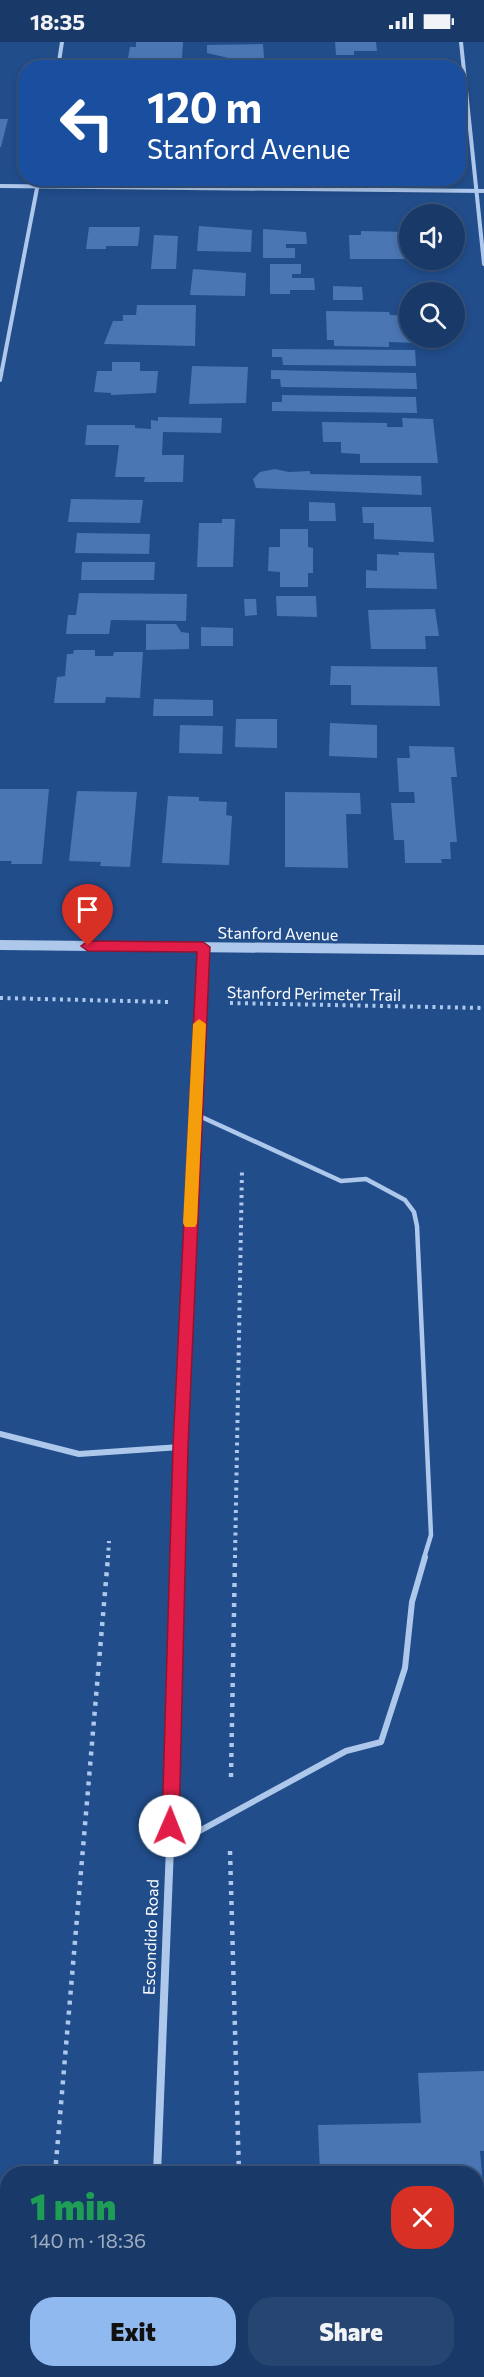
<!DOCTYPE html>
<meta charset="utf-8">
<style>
:root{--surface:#193a68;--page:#264571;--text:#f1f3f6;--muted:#9fadc0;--line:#37547c;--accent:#90b9f0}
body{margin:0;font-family:Commissioner,sans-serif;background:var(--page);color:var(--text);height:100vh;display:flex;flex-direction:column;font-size:22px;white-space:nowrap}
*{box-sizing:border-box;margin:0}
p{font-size:20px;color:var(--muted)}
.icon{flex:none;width:33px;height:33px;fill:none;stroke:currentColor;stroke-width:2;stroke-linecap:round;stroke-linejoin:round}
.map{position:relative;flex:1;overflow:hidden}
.side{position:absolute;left:0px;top:2124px;width:484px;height:212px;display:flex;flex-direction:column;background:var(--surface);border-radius:24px 24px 0 0;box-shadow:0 3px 9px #0003,0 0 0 2px var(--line)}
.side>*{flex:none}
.guide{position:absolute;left:18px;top:18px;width:448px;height:126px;border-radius:24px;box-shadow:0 3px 9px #0003,0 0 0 2px var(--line);background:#1a4fa0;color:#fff;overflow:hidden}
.controls{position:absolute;left:399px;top:162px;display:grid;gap:12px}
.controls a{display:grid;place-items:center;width:66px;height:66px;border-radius:50%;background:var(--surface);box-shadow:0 3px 9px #0003,0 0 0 2px var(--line);font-size:30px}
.pin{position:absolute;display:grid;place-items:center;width:51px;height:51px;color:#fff;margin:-62px -26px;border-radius:50% 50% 50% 0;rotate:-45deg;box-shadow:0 0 6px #0007}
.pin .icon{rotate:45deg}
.me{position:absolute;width:66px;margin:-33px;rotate:1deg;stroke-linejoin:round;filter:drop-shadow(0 0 4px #0008)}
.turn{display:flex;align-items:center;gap:21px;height:126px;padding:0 30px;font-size:27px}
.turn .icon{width:78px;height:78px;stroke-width:2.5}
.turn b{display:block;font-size:42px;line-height:51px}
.round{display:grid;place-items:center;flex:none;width:63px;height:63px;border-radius:24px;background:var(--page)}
.headline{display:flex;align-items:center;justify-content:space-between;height:102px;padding:0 30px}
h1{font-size:36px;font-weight:800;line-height:45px;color:#1e9e55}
.button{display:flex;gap:12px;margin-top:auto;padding:12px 30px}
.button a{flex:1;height:69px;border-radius:24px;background:var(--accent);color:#111;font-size:24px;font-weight:800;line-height:69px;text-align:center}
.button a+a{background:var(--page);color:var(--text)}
.status{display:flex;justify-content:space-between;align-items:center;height:42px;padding:0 30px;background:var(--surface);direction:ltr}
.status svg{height:16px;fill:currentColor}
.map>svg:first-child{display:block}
.building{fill:#4a76b3}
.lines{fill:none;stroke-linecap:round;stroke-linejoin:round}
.path-far1{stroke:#aec8eb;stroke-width:4;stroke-dasharray:3 4.5;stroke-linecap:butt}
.path{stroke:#aec8eb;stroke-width:4.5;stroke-dasharray:4 6;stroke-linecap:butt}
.service-far1{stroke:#aec8eb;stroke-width:4.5}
.service{stroke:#aec8eb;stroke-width:6}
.minor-far2{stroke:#aec8eb;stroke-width:4}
.minor-far1{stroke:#aec8eb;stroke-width:6}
.minor{stroke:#aec8eb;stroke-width:8}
.tertiary{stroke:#aec8eb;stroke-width:10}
.route{fill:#e11d48;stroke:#92132f;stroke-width:1.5}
.slow{fill:#f59e0b}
.labels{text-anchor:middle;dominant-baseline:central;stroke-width:5;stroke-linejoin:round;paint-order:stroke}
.street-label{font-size:16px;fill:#fff;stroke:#214d8b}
</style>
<div class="status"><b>18:35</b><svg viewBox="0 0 49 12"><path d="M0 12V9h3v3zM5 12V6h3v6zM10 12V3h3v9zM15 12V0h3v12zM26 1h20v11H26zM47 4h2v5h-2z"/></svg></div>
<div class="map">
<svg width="484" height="2335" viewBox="0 0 484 2335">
<rect width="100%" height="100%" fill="#214d8b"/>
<g class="building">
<polygon points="136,0 183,0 182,16 128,16 130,5 136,5"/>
<polygon points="335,0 376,0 377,9 354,9 354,13 336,13"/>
<polygon points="263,2 264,16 228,16 207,11 207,3"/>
<polygon points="229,19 253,20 253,26 228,26"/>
<polygon points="332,21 399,22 400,26 332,26"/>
<polygon points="131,22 188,23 187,26 131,26"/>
<polygon points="0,77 8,77 1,105 0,105"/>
<polygon points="199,184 252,188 251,210 197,209"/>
<polygon points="89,185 140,185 138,204 106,204 106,207 86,207"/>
<polygon points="263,187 306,190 307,202 286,202 286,206 295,206 295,216 263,216"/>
<polygon points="361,189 410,190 410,217 350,217 349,193 361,193"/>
<polygon points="154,193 178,194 176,227 151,227"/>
<polygon points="270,222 301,222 301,232 292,232 292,236 314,236 315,248 290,248 290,252 270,252"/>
<polygon points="193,227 246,231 245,254 190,253"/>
<polygon points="333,244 362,245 363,258 333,258"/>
<polygon points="137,263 196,263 195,304 104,302 113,279 123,279 123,273 136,273"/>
<polygon points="326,269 389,270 390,273 408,274 410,296 416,296 416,301 389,300 389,305 334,304 334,298 327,298"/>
<polygon points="272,307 415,308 416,324 283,323 282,315 272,315"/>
<polygon points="112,320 140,320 140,329 158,329 156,351 111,353 111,351 94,350 97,329 112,329"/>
<polygon points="192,324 248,325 246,361 189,362"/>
<polygon points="271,328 416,331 417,347 281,345 280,337 271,337"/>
<polygon points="282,353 416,355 417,371 272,369 272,360 282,360"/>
<polygon points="158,375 222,376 221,391 163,390 162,413 184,413 183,440 144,440 145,435 115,435 119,403 85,403 87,383 135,383 135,386 151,387 151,378 158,379"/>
<polygon points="402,376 433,377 438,421 360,421 360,412 341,411 341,400 323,400 322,380 387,381 387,385 403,385"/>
<polygon points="275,427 289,430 310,429 310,432 421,434 422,453 256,446 253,437 260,430"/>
<polygon points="71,457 143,458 140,481 68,480"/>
<polygon points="309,460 335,461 336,479 309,479"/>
<polygon points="362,465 431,465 434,500 374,497 374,481 363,481"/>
<polygon points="222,477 235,477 233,525 197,525 199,481 222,481"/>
<polygon points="280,487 308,487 308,505 313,506 313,531 308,531 308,545 280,545 280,530 268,529 269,505 280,505"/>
<polygon points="77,491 150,492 149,512 75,511"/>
<polygon points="398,510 434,511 437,547 366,546 366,528 377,529 377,512 399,513"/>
<polygon points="82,520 155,520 154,538 81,538"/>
<polygon points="79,551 187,552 186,579 111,578 109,592 66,592 68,573 76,573"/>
<polygon points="276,554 316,554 317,575 277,574"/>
<polygon points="244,557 256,557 257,573 245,574"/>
<polygon points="435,567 439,594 425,594 426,607 371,607 368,568"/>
<polygon points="146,582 176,582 181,590 189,591 189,607 146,608"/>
<polygon points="201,585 233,586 233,604 201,604"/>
<polygon points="74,608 95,608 95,614 113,614 114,610 143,610 140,656 106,655 105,661 54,661 57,635 65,634 67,612 73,612"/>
<polygon points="331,624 437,625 440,664 351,663 351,643 330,643"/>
<polygon points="154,657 213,658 213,674 153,674"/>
<polygon points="236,677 277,677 277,706 235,705"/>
<polygon points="330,681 377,683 377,716 329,714"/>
<polygon points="180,683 223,684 222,712 179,711"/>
<polygon points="409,704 454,705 457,735 451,735 457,800 450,800 451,817 441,817 442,821 405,821 404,798 394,798 391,761 415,761 414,750 399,750 397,716 410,716"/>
<polygon points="0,747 49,747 42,822 11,822 12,819 0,819"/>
<polygon points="77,749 137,750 130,825 100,824 101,820 69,819"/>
<polygon points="285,750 360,751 361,772 346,772 348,826 285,825"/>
<polygon points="168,754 199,755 199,759 227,760 226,773 232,774 229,823 162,821"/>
<polygon points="484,2029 484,2109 480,2109 484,2156 484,2251 477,2251 477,2132 320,2132 318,2083 421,2081 418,2031"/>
</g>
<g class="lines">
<g class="path-far1">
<polyline points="0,956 168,960"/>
<polyline points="230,961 484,966"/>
<polyline points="108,1516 109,1499"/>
<polyline points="235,1516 242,1128"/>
</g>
<g class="path">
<polyline points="231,1735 235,1515"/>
<polyline points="230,1809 239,2132"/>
<polyline points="55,2132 108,1515"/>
<polyline points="38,2328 38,2335"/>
<polyline points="238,2328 238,2335"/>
</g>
<polyline class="service-far1" points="195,1072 341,1139 366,1137 405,1158 414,1170 417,1184 431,1493 424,1516"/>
<polyline class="service" points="170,1805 346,1709 381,1700 405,1626 412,1560 425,1515"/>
<g class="minor-far2">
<polyline points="461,0 484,222"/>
<polyline points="58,26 62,0"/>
<polyline points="0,144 484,149"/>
<polyline points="0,338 39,136"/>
</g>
<g class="minor-far1">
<polyline points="0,1392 79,1412 180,1405"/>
<polyline points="177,1516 180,1405 203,905"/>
</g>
<g class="minor">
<polyline points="157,2132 170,1805 177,1515"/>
<polyline points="149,2335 150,2328"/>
</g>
<polyline class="tertiary" points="0,903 484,908"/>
</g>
<polygon class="route" points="88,899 203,900 210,905 188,1405 179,1784 176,1790 170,1793 164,1790 162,1784 173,1405 197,910 88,909 81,904"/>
<polygon class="slow" points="199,977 206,982 197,1181 195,1185 185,1185 183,1181 193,982"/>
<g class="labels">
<g class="street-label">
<text transform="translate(278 891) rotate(1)">Stanford Avenue</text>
<text transform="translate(314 951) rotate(1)">Stanford Perimeter Trail</text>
<text transform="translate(150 1895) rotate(-88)">Escondido Road</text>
</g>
</g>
</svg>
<div class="controls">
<a><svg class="icon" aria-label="sound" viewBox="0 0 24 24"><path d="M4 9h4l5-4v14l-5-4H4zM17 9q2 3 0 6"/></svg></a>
<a><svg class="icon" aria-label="search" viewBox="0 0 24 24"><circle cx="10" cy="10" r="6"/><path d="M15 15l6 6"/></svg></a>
</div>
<div class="pin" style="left:88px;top:904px;background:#d93025"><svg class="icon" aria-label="arrive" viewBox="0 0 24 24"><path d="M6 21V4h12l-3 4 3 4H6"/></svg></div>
<svg class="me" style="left:170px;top:1784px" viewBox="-20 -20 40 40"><circle r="19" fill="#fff"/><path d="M0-13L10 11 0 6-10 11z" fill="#e11d48"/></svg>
<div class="guide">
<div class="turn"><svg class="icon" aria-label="left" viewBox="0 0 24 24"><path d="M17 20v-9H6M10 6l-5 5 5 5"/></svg><div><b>120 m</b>Stanford Avenue</div></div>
</div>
<section class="side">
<div class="headline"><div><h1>1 min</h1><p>140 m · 18:36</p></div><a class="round" style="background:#d93025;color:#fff"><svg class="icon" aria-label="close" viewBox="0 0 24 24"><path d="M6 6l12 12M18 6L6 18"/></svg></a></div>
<div class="button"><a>Exit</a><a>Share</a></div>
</section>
</div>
